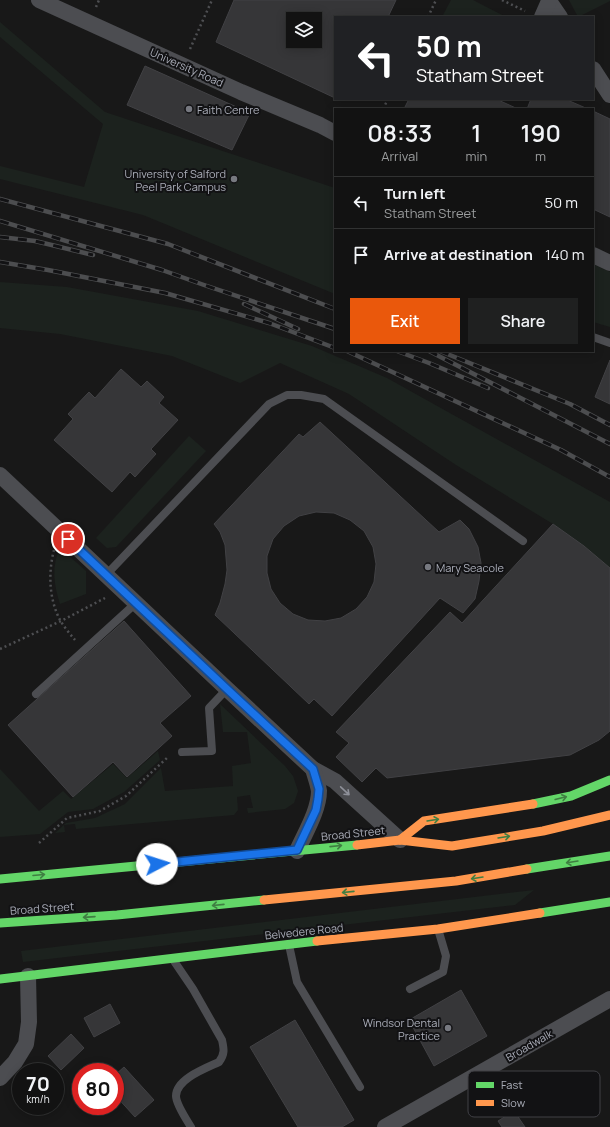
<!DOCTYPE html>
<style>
:root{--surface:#121212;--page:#1f2020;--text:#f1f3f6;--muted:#9c9e9f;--line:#313232;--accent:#ea580c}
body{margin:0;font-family:Manrope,sans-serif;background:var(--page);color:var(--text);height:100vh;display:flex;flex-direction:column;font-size:15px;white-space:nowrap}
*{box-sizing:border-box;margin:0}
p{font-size:13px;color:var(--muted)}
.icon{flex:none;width:22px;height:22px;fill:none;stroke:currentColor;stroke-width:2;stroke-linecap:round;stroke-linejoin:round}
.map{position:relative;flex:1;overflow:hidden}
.drawer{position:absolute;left:334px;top:108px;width:260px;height:244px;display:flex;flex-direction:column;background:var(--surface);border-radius:0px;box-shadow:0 2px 10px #0003,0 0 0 1px var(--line)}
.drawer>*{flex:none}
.hud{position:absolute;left:334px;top:16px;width:260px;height:84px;border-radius:0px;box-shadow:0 2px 10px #0003,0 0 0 1px var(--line);background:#202124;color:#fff;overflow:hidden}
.fabs{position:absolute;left:286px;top:12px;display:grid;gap:8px}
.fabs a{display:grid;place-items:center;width:36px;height:36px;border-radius:0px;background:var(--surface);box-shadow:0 2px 10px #0003,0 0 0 1px var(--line);font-size:20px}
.speed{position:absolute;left:12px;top:1063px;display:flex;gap:8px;font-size:20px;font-weight:700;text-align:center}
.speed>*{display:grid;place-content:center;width:52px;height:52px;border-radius:50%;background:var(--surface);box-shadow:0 2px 10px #0003,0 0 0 1px var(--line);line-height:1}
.speed small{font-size:10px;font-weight:400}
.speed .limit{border:6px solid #d22;background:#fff;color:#111}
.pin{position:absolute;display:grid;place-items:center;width:34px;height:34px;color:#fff;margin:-17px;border:2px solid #fff;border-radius:50%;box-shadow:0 1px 4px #0007}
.me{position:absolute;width:44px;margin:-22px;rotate:85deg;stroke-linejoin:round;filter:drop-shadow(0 0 3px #0008)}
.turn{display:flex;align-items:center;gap:14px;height:84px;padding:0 16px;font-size:18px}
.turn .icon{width:52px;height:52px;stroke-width:2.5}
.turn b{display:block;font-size:28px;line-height:34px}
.eta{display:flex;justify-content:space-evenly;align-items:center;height:68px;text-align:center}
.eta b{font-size:24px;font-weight:600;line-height:28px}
.cta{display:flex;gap:8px;margin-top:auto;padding:8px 16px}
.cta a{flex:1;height:46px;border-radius:0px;background:var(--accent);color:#fff;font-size:16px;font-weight:600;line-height:46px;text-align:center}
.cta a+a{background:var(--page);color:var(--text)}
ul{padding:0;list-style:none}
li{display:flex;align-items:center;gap:12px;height:52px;padding:0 16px;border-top:1px solid var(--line)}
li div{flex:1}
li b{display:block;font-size:15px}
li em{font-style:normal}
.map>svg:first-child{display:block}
.green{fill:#1c221e}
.building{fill:#363638;stroke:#414144;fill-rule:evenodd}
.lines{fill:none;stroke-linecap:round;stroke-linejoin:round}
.path{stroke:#4e4f52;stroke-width:2.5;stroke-dasharray:2 3;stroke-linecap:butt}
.lane{stroke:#4c4d51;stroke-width:8}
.street{stroke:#4c4d51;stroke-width:16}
.fast{stroke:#63d668;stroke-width:9}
.slow{stroke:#ff974d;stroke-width:9}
.rail-casing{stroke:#4c4d4f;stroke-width:4.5}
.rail{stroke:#121214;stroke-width:3;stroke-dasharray:9;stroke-linecap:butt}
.oneway{stroke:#8e9099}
.oneway2{stroke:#3f7e42}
.route-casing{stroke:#114b97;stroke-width:10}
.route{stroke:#1a73e8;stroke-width:7}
.poi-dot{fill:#777980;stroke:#121214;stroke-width:1.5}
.labels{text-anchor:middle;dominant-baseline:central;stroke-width:4;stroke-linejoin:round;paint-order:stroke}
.street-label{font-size:11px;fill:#aaadb8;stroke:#121214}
.poi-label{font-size:11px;fill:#aaadb8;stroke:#121214;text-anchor:start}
.key{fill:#121214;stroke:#404045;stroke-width:1}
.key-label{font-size:11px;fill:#aaadb8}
</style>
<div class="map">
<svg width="610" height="1127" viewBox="0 0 610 1127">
<rect width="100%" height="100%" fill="#181818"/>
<g class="green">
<polygon points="451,0 473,0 506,17 442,17"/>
<polygon points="569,0 610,0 610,1 578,17"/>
<polygon points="0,22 105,112 335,188 335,294 143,215 0,179 0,166 84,187 103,124 0,37"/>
<polygon points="593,264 610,272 610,327 593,322"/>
<polygon points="0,282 67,287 198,311 312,346 387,378 610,502 610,568 584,546 553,524 456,465 349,394 280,363 240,383 172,356 60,334 0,328"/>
<polygon points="189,436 206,451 116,547 107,548 96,538"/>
<path d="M60,548L86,571V594L60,604C54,585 51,567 60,548Z"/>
<polygon points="220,704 285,766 293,776 298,791 294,803 285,809 248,813 247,808 253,808 250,795 237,797 238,810 234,815 76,829 75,824 64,825 65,832 55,833 66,823 95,818 125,804 161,768 165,791 233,786 232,766 251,763 247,732 223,732"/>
<polygon points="158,751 160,760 124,792 93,809 68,812 40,834 0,837 0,769 39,811 63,791 71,799 113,764 127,778"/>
<polygon points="534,890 515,905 23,962 21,951"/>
</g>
<g class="building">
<path d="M234,0H396L388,17H335V98L216,42ZM293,19H315V41H293Z"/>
<polygon points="145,66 250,113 232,150 127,105"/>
<polygon points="409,99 496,99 518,109 404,109"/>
<polygon points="531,99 565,99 588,109 527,109"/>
<polygon points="593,111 610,119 610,217 593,209"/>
<polygon points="610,360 610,404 595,397"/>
<polygon points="121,369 141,387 147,381 164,397 159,403 178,420 151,449 156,454 135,477 130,472 112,492 54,440 73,419 68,414 89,392 95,398"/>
<path d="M320,422L439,532L460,520L469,529L478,547L481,563L479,581L475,599L463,613L440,598L332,716L314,699L309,704L215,615L220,603L225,584L227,570L225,545L220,532L214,524L299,434L303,437ZM316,512L334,513L350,520L364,531L373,547L376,564L374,582L367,597L356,609L341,618L325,621L308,620L293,614L280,603L271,589L267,573V556L273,539L284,526L299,516Z"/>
<polygon points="553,524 584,546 610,568 610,731 599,740 570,755 387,778 376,768 362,782 336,757 349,743 336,732 450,612 462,623"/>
<polygon points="124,621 191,696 160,723 172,736 127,777 113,762 73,797 8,725"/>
<polygon points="461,990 487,1036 434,1066 409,1020"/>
<polygon points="110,1004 120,1023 94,1037 84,1018"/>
<polygon points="295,1020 354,1120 342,1127 298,1127 250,1047"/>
<polygon points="71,1034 84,1048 61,1070 48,1056"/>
<polygon points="124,1067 154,1100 135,1117 115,1095 115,1075"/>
<polygon points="514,1111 525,1127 502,1127 498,1121"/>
</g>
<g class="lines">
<g class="path">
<polyline points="502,0 525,11"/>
<polyline points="96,7 99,0"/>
<polyline points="428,17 436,0"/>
<polyline points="190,49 212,0"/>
<polyline points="383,109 388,99"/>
<path d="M54,550C48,573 49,599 60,620C64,627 70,634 75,640"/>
<polyline points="0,649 61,621 105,598"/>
<polyline points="39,843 67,818 100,811 126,796 168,757"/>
</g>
<g class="lane">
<polyline points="593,337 610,343"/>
<polyline points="106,575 269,404 287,395 301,395 324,399 523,541"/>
<polyline points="36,694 136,603"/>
<polyline points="182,752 212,751 209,708 227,689"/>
<polyline points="289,945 297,982 360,1087"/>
<path d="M174,961L193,989L222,1040C224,1049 225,1054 219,1062C206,1068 176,1079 176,1096C176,1104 186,1119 191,1127"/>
<polyline points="410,989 443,972 446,956 438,929"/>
</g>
<g class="street">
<polyline points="39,0 241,92 320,125 335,133"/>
<polyline points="550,0 549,1 560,17"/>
<polyline points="542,17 549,1"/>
<polyline points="593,69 610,95"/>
<polyline points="593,255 610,263"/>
<polyline points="0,475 227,689 313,769 335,781 400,840"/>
<path d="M297,851C305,833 319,810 319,791C318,784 315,776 313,769"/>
<polyline points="0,1078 15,1062 26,1044 29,1022 28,976"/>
<polyline points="385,1127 610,999"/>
</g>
<g class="fast">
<polyline points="533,804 571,796 610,780"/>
<polyline points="527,869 610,856"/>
<polyline points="0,879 357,845"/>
<polyline points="540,913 610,902"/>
<polyline points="0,923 117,915 264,900"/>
<polyline points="0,979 317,941"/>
</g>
<g class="slow">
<polyline points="400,840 424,821 533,804"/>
<polyline points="357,845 400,840 452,846 543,831 610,815"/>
<polyline points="264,900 456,881 527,869"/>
<polyline points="317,941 438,929 540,913"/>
</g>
<g class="rail-casing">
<g id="rail">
<polyline points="0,199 168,244 335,309"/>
<polyline points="0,221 162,270 204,285 335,329"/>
<polyline points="0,237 35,241 93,255"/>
<polyline points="0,262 48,270 165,293 269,323 335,348"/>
<polyline points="244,304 298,329"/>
<polyline points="347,351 561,450 610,477"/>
<polyline points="397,351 429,363 488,388"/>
<polyline points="429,351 610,444"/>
<polyline points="440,351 570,404 610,425"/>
</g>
</g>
<use href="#rail" class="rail"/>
</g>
<defs><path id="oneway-shaft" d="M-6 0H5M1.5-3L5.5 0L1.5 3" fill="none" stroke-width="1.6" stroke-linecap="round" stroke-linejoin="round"/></defs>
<use class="oneway" href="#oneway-shaft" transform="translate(345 791) rotate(43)"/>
<g class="oneway2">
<use href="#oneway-shaft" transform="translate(561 798) rotate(-14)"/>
<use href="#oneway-shaft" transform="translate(433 820) rotate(-9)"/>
<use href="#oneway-shaft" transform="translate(504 837) rotate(-9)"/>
<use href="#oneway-shaft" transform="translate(336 846) rotate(-6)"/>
<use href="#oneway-shaft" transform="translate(572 862) rotate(171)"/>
<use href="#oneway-shaft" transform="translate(39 875) rotate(-5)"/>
<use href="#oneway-shaft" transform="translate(477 878) rotate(171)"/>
<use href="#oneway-shaft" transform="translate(348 892) rotate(174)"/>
<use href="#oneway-shaft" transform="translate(218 905) rotate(174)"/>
<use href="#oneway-shaft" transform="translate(89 917) rotate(176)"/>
</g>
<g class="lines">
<g class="route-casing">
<polyline id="route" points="68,539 227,689 313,769 319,789 318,799 316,810 297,850 157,864"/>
</g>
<use href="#route" class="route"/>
</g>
<g class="poi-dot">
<circle cx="189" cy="109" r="4"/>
<circle cx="234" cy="179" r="4"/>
<circle cx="428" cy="567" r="4"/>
<circle cx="448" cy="1028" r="4"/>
</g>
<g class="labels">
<g class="street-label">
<text transform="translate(187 67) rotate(24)">University Road</text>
<text transform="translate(353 833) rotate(-6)">Broad Street</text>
<text transform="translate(42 908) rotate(-4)">Broad Street</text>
<text transform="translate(304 931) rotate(-6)">Belvedere Road</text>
<text transform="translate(529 1045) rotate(-30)">Broadwalk</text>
</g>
<g class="poi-label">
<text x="197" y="109">Faith Centre</text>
<text x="226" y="173" text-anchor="end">University of Salford<tspan x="226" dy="13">Peel Park Campus</tspan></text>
<text x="436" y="567">Mary Seacole</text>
<text x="440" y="1022" text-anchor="end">Windsor Dental<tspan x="440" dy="13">Practice</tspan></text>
</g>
</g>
<rect x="468" y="1071" width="132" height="46" rx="6" class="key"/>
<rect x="476" y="1082" width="18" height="6" fill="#63d668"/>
<rect x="476" y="1100" width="18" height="6" fill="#ff974d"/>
<g class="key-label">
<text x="501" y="1089">Fast</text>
<text x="501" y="1107">Slow</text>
</g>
</svg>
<div class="fabs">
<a><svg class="icon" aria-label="layers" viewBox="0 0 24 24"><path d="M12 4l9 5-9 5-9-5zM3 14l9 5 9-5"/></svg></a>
</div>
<div class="speed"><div>70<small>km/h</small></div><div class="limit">80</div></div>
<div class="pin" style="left:68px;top:539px;background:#d93025"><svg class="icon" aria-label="arrive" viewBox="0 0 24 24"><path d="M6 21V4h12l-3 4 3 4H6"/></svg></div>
<svg class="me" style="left:157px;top:864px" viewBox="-20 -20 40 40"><circle r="19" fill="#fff"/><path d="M0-13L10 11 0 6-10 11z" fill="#1a73e8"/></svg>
<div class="hud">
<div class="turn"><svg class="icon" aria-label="left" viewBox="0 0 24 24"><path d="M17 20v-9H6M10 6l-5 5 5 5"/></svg><div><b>50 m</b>Statham Street</div></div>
</div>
<section class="drawer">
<div class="eta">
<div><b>08:33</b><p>Arrival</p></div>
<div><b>1</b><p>min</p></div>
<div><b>190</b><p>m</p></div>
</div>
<ul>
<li><svg class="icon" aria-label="left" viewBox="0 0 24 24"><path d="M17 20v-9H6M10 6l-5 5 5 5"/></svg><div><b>Turn left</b><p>Statham Street</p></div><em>50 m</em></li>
<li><svg class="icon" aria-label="arrive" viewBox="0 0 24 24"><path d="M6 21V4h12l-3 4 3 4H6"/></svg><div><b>Arrive at destination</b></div><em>140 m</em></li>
</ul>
<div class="cta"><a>Exit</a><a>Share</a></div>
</section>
</div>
